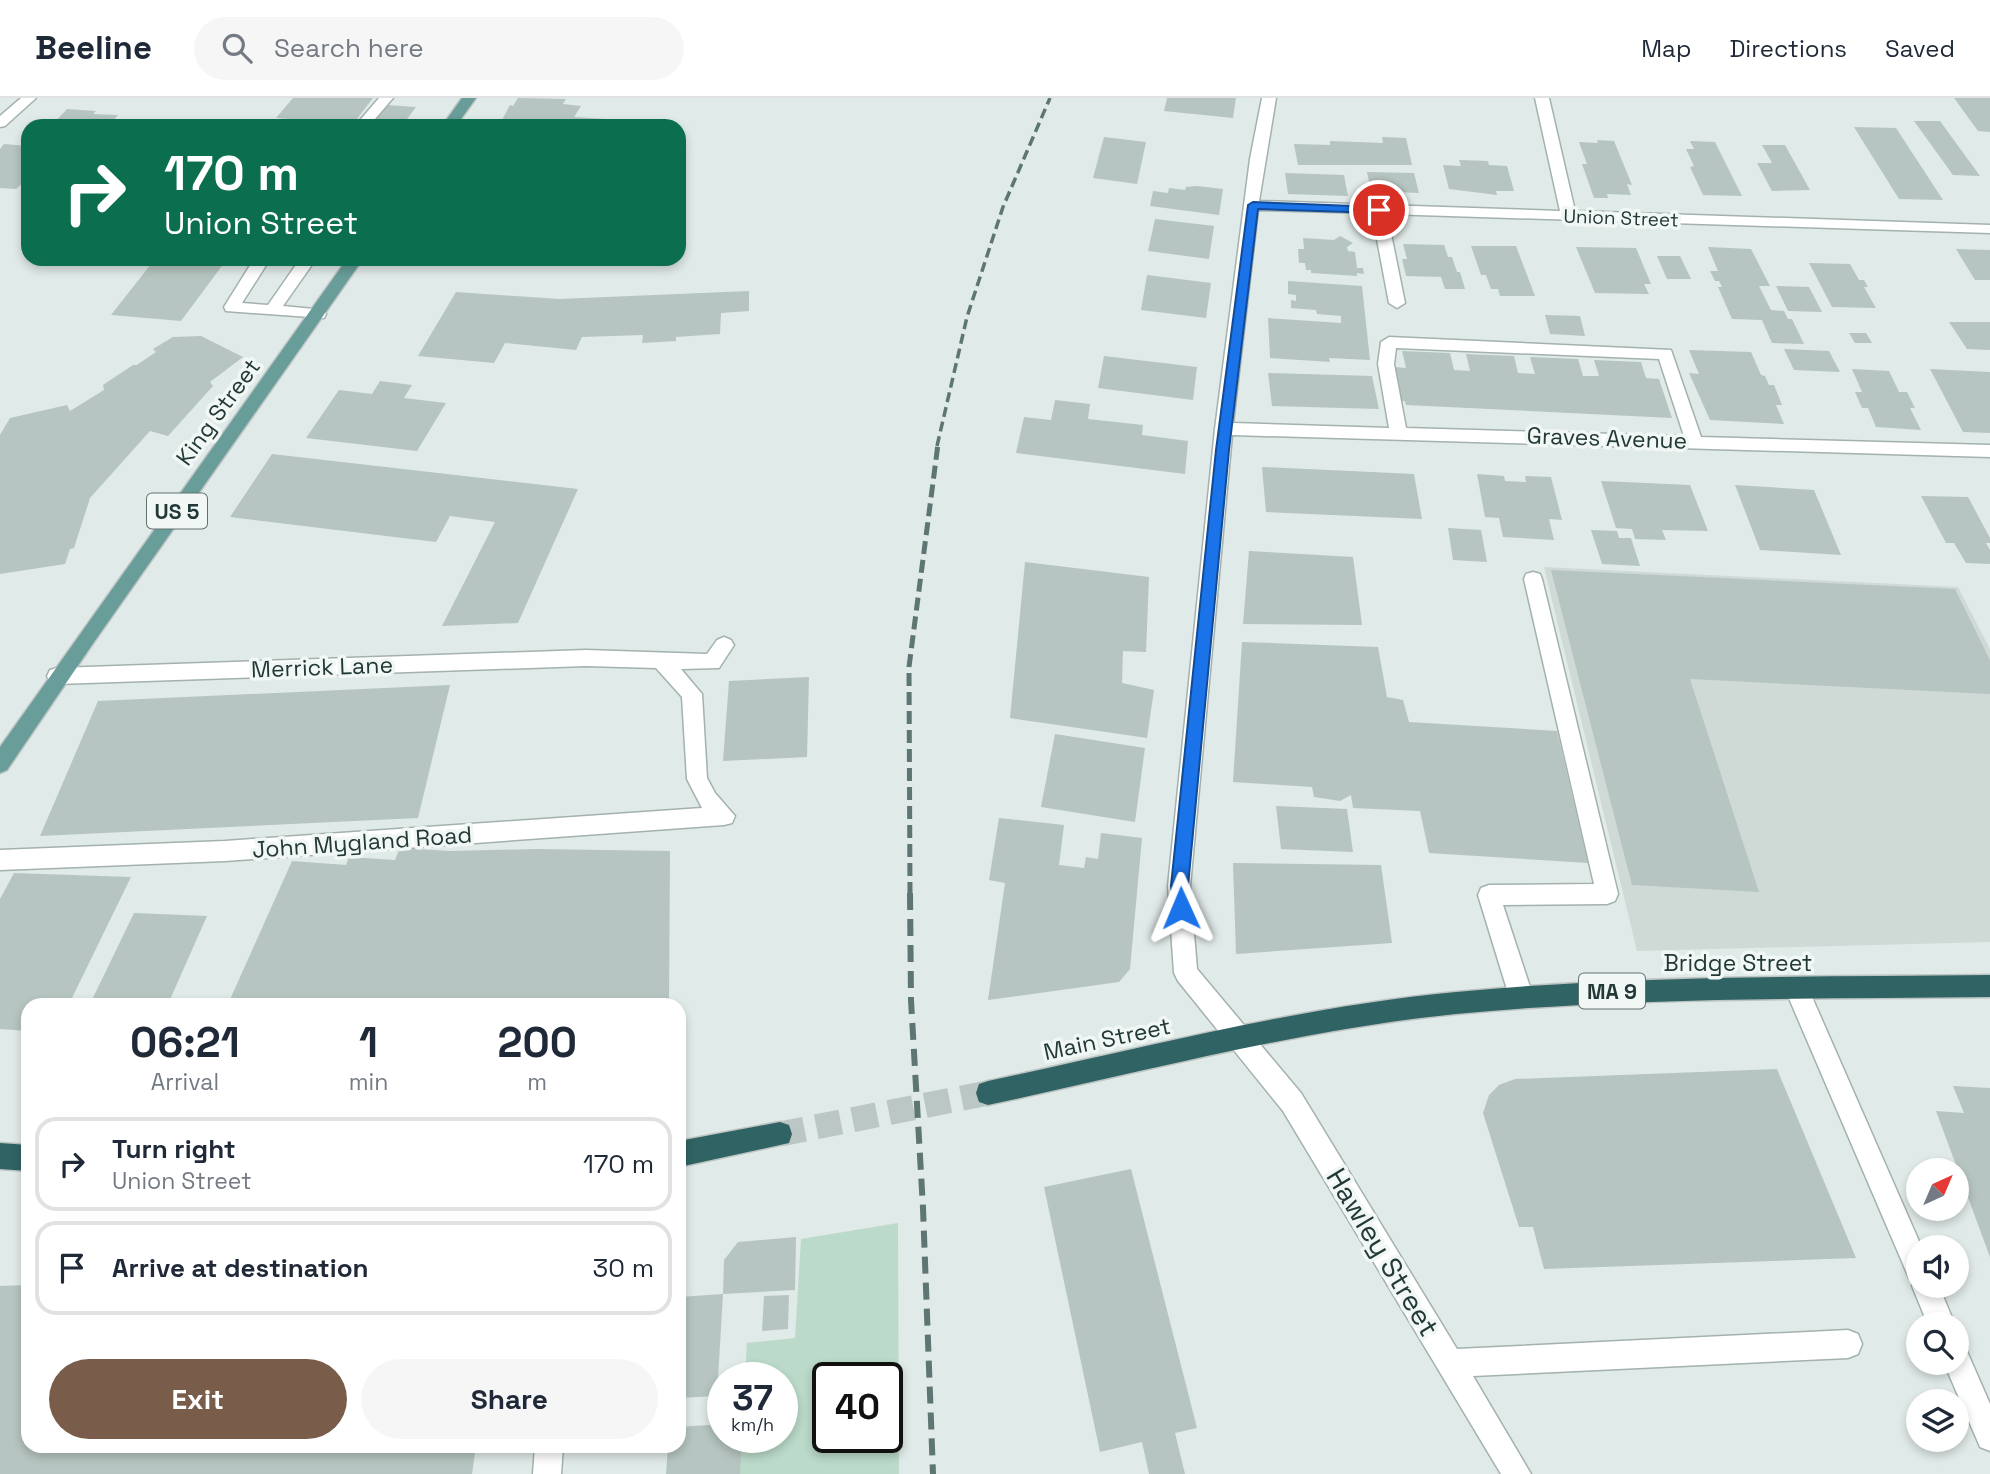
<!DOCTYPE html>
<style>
:root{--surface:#fff;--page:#f6f6f7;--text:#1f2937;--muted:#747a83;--line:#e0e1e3;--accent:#795d4a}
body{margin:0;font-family:"Space Grotesk",sans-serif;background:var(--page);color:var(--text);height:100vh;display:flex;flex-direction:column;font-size:26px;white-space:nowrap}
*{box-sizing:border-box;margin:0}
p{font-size:23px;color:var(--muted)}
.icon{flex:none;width:38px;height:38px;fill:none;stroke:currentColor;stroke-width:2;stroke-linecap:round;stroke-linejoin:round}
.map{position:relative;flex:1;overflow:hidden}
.side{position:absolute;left:21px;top:900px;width:665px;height:455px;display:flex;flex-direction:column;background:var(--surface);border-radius:21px;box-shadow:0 4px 10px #0003}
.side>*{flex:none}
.banner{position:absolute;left:21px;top:21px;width:665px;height:147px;border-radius:21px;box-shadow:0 4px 10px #0003;background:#0b6e4f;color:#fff;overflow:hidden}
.needle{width:46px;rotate:44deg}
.controls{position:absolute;left:1906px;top:1060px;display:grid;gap:14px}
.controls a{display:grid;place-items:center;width:63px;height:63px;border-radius:50%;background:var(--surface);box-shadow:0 4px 10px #0003;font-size:35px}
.speed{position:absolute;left:707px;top:1264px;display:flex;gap:14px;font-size:35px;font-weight:700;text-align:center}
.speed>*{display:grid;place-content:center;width:91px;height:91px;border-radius:50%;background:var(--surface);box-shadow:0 4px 10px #0003;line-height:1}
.speed small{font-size:18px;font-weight:400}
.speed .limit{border:4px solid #111;border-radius:10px;background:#fff;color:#111}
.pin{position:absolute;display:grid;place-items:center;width:60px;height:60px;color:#fff;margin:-30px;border:4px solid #fff;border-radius:50%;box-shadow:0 2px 7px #0007}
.me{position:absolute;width:77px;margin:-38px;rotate:359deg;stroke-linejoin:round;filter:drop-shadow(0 0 5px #0008)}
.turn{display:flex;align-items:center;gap:24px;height:147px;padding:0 28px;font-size:32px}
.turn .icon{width:91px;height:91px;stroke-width:2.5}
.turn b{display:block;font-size:49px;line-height:60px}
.eta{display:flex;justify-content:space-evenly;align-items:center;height:119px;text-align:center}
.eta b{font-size:42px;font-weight:700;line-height:49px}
.cta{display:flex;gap:14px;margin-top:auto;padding:14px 28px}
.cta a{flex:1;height:80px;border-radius:42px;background:var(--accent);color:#fff;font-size:28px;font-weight:700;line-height:80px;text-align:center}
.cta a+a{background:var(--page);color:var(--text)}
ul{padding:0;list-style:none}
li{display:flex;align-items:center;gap:21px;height:94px;margin:0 14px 10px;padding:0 14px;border:4px solid var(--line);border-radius:21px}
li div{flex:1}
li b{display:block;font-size:26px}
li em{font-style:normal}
header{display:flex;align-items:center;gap:42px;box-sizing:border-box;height:98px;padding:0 35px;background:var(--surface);border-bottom:2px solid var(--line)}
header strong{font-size:33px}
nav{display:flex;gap:38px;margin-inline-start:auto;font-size:24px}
.search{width:490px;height:63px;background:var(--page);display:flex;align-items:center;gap:18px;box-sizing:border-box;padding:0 24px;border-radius:38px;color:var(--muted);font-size:26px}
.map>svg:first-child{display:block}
.built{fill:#cfdad7}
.green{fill:#bbdac9;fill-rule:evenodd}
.building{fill:#b6c5c1}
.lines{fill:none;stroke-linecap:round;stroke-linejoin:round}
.highway-tunnel{stroke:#bac7c5;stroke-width:25;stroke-dasharray:25 12;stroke-linecap:butt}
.minor-casing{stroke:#a3b1af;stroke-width:3}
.major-casing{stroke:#bdc4c3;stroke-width:3}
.highway-casing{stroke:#bdc4c3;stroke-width:3}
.minor{fill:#fff;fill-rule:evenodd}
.major{fill:#689d99;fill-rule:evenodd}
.highway{fill:#306363;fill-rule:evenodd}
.rail-far2{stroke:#5d7573;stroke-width:3.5;stroke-dasharray:10 5;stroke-linecap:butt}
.rail-far1{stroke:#5d7573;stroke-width:5;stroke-dasharray:13 6;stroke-linecap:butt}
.rail{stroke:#5d7573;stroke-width:6;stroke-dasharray:17 9;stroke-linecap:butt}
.route{fill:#1a73e8;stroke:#114b97;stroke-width:2}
.labels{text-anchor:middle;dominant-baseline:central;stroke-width:7;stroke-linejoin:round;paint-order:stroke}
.far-street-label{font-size:19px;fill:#223937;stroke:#f1f7f5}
.shield{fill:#f1f7f5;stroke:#607270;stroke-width:2}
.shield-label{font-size:21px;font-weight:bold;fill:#223937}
.street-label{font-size:23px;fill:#223937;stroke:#f1f7f5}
.near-street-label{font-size:28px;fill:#223937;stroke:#f1f7f5}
</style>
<header>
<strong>Beeline</strong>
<div class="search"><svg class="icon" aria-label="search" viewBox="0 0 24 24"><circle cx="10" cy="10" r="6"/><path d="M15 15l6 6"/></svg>Search here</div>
<nav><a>Map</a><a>Directions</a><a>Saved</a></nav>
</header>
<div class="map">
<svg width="1990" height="1376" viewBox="0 0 1990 1376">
<rect width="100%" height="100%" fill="#e0eae8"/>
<polygon class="built" points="1544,469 1958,489 1990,551 1990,844 1637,853"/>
<path class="green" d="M898,1125L899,1376H739L740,1339H782V1279H745L747,1245L795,1240L801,1141ZM828,1279H887V1339H828Z"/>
<g class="building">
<polygon points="293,0 373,0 353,26 276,20"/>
<polygon points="518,0 566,1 563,6 581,8 574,19 621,22 618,28 499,28 510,7 513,8"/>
<polygon points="1167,0 1236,0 1233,20 1164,13"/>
<polygon points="1954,0 1990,0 1990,34 1978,33"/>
<polygon points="386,7 416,9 402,28 371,28"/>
<polygon points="67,11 96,13 93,16 118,17 108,28 51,28"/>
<polygon points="1914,23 1940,23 1980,78 1953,77"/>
<polygon points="1854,29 1896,30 1943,102 1899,101"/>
<polygon points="1104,39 1146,44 1137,86 1093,80"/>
<polygon points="1382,39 1406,40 1412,67 1298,67 1294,46 1330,47 1330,43 1383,45"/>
<polygon points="1597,42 1614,43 1632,87 1627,86 1631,97 1607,96 1608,100 1594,100 1582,66 1587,66 1579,44 1598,45"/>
<polygon points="1690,43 1715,44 1742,98 1703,97 1690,69 1694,68 1686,51 1694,51"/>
<polygon points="4,46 28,48 28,80 16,91 0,90 0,51"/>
<polygon points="1762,47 1785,47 1810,92 1772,93 1757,65 1772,65"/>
<polygon points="1459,62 1488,63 1489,67 1507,68 1514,93 1496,93 1497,97 1449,91 1443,67 1461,68"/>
<polygon points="1367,74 1414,75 1419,95 1371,93"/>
<polygon points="1285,75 1344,77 1348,98 1288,96"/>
<polygon points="1197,88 1223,91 1219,117 1150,108 1153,93 1168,95 1169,90 1185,92 1186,89"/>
<polygon points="1155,121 1214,128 1209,161 1148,153"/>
<polygon points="1340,138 1353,145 1347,149 1348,153 1355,154 1357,170 1363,170 1364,176 1357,175 1357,178 1311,175 1311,172 1306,172 1305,165 1299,165 1298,151 1304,151 1303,140 1334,142"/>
<polygon points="1403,146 1444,147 1448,159 1452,159 1457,174 1460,174 1465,191 1445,191 1441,179 1406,178 1402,161 1407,161"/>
<polygon points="1471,148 1516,148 1535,198 1500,198 1498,191 1491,191 1486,177 1481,177"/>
<polygon points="1576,149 1636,150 1651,186 1644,186 1649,196 1595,195"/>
<polygon points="1708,149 1751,151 1770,188 1759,188 1771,212 1784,213 1788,221 1792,221 1804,246 1772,245 1762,222 1732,221 1718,189 1722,189 1719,183 1715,183 1710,173 1718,173"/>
<polygon points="1956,151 1990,152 1990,182 1975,182"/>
<polygon points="1657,158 1680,158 1691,181 1667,181"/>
<polygon points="155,161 227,161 181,223 111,217"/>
<polygon points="1809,165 1850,166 1859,182 1864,182 1868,189 1864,189 1876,210 1832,209"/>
<polygon points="1147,177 1211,185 1206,220 1141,212"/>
<polygon points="1288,183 1362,188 1370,262 1329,260 1330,264 1270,260 1268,220 1341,225 1341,218 1317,216 1316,212 1291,210 1291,202 1296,203 1296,197 1288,196"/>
<polygon points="1776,188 1809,189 1822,214 1788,213"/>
<polygon points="749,193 749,213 721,215 720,236 676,239 676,243 642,245 643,237 582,239 576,252 505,245 494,265 418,258 456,194 559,201"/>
<polygon points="1545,217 1580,218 1585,238 1550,236"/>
<polygon points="1949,224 1990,224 1990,252 1967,251"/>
<polygon points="1849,235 1866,235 1872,245 1855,245"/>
<polygon points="201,238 243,259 210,284 213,288 168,338 150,333 90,400 74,450 70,451 65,466 0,476 0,337 10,320 67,307 70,313 104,292 103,287 133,267 137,267 156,254 153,251 173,239"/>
<polygon points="1784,251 1829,253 1840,274 1794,272"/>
<polygon points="1689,252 1751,254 1761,277 1765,278 1769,287 1774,287 1782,307 1776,307 1784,326 1710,322 1689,275 1699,276"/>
<polygon points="1402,253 1450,255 1454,272 1470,273 1466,256 1514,258 1518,275 1535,276 1530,259 1578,261 1583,278 1599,278 1594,262 1641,264 1646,280 1659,281 1672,320 1406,307 1405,303 1401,303 1395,269 1406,270"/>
<polygon points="1104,258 1197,269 1193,302 1098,290"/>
<polygon points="1852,271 1889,273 1899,294 1907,294 1915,310 1910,310 1921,332 1876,329 1868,310 1862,310 1855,294 1862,294"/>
<polygon points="1930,271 1990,274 1990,335 1963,334"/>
<polygon points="1268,275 1372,278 1379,311 1272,308"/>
<polygon points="380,283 412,287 404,300 446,305 417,353 306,340 339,292 372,296"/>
<polygon points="1055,302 1090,306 1088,321 1143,327 1142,337 1188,343 1185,376 1016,355 1024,319 1051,322"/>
<polygon points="272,356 578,391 518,525 442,528 495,424 450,418 436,444 230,419"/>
<polygon points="1262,369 1414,376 1422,421 1266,414"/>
<polygon points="1477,376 1504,378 1505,383 1526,384 1525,378 1551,379 1562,422 1549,421 1554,442 1503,439 1499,420 1485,419"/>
<polygon points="1601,383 1690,387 1708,433 1662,432 1666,442 1635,441 1632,431 1616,430"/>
<polygon points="1735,387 1814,392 1841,457 1760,452"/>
<polygon points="1921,398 1968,399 1990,440 1990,445 1986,445 1990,452 1990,466 1966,465 1954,445 1946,445"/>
<polygon points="1448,430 1481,432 1487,464 1453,462"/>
<polygon points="1591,432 1617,433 1619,440 1631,440 1640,468 1602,466"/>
<polygon points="1249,453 1353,459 1362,527 1243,526"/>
<polygon points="1025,464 1149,479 1146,554 1123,553 1122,585 1154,592 1147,640 1010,620"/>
<polygon points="1551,472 1955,491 1990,562 1990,596 1690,581 1759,794 1632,787"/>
<polygon points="1242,544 1378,549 1387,599 1403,602 1409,624 1557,633 1588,765 1429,755 1420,713 1353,710 1351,697 1340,703 1314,699 1312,689 1233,684"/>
<polygon points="809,579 807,659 723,663 729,583"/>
<polygon points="450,587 418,720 40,738 98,603"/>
<polygon points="1055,636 1145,650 1135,724 1041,709"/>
<polygon points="1276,708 1347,711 1353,754 1281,751"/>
<polygon points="999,720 1064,727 1059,767 1084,770 1086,759 1098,761 1101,735 1142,740 1130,871 1119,884 988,902 1005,785 989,782"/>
<polygon points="400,750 450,753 536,751 670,753 669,906 228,906 292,763 346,767 349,759 395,762"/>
<polygon points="1233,765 1381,767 1392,845 1236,856"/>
<polygon points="14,775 131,779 69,906 28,906 28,933 0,931 0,801"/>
<polygon points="134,815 207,818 168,906 90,906"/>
<polygon points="1777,971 1856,1160 1544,1171 1533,1129 1519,1129 1483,1015 1489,997 1499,987 1515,981"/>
<polygon points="1953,988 1990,990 1990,1159 1936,1013 1964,1015"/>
<polygon points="1131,1071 1197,1330 1175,1335 1185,1376 1149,1376 1142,1344 1100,1354 1044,1089"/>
<polygon points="796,1139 795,1192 723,1196 724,1162 738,1144"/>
<polygon points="28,1187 28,1348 476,1348 472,1376 0,1376 0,1188"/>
<polygon points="723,1196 717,1298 679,1300 679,1199"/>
<polygon points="789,1197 788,1231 762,1233 764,1198"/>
<polygon points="723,1326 723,1339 742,1339 740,1376 666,1376 668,1348 679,1348 679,1329"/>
</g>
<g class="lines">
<polyline class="highway-tunnel" points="780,1036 988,995"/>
<g class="minor-casing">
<g id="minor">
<polygon points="21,0 36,0 5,28 0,29 0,18"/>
<polygon points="379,0 393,0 369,28 355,28"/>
<path d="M1262,0H1276L1259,103L1560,113L1535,0H1549L1575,113L1990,127V135L1387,116L1405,205L1397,210L1389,205L1372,115L1258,112L1233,325L1389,330L1378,266L1381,244L1389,239L1671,252L1701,339L1990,347V359L1232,337L1190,788L1197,871L1301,995L1457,1251L1848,1232L1858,1236L1862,1246L1858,1256L1848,1260L1473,1278L1531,1376H1501L1283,1013L1178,883L1174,875L1168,788L1215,331L1250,61ZM1396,250L1659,261L1684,338L1406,330L1394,266Z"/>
<polygon points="254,161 270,161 242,205 268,207 300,161 316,161 283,208 324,212 326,216 324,220 226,213 224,209"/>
<polygon points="1533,474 1540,476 1542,481 1618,796 1615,803 1607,806 1503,807 1533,898 1529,906 1521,909 1513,906 1509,898 1478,797 1481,790 1489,787 1594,786 1524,481 1526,476"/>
<polygon points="724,539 731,542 734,547 719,570 681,571 702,596 707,680 715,695 735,718 732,725 724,727 225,763 0,772 0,752 225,743 702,710 687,681 682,599 656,570 586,568 57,586 50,584 47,578 50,572 57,570 586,552 707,556 717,542"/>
<polygon points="1797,880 1805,883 1922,1150 1918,1150 1918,1188 1939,1188 1955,1227 1928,1227 1912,1188 1914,1183 1909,1180 1785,891 1789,883"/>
<polygon points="1956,1247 1966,1251 1990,1306 1990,1353 1980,1349 1944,1265 1956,1265"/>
<polygon points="535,1348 563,1348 561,1376 533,1376"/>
</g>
</g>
<g class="major-casing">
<g id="major">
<polygon points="462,0 476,0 456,28 442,28"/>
<polygon points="347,161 363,161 94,544 7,672 0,675 0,649"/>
</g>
</g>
<g class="highway-casing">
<g id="highway">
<path d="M1990,877V899C1812,901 1633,899 1456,916C1298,932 1143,974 988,1007L979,1004L976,995L979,986L988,983C1143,950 1298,909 1456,894C1633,877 1812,879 1990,877Z"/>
<polygon points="780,1024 789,1027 792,1036 789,1045 679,1069 679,1043"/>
<polygon points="0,1045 28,1047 28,1073 0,1071"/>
</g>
</g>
<use href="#minor" class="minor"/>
<use href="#major" class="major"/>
<use href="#highway" class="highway"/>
<polyline class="rail-far2" points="937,348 967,219 1003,109 1050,0"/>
<polyline class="rail-far1" points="910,797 909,569 938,346"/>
<polyline class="rail" points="910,795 911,902 923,1110 933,1376"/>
</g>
<polygon class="route" points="1253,104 1379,109 1385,112 1379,115 1258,111 1229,352 1188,788 1189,810 1187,815 1181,817 1175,815 1171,788 1216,352 1248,107"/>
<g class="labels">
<g class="far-street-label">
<text transform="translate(1621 120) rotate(2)">Union Street</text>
</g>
<g class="shield">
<rect x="147" y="395.5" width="60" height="35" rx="5"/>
<rect x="1579" y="875.5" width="66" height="35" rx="5"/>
</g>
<g class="shield-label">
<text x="177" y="413">US 5</text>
<text x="1612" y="893">MA 9</text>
</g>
<g class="street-label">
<text transform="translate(218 314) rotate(-54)">King Street</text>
<text transform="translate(1607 340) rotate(2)">Graves Avenue</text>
<text transform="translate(322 569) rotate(-2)">Merrick Lane</text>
<text transform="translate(362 744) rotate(-4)">John Mygland Road</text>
<text x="1738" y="865">Bridge Street</text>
<text transform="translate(1107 941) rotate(-12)">Main Street</text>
</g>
<g class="near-street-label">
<text transform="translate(1383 1154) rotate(59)">Hawley Street</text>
</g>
</g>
</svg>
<div class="controls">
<a><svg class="needle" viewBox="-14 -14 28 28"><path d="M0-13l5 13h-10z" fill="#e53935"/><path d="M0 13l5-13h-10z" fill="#747a83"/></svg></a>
<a><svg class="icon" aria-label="sound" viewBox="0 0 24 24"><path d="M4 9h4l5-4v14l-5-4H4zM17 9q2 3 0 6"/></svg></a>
<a><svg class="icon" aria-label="search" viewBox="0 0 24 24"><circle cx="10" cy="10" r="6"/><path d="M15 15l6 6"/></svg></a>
<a><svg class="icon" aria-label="layers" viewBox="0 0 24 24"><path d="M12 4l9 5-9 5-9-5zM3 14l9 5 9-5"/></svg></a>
</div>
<div class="speed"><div>37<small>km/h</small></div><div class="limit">40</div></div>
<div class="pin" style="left:1379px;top:112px;background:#d93025"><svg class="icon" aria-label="arrive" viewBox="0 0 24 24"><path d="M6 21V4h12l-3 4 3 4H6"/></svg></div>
<svg class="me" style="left:1181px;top:810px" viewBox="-20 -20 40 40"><path d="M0-17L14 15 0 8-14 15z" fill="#1a73e8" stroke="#fff" stroke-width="4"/></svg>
<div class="banner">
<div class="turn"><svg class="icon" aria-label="right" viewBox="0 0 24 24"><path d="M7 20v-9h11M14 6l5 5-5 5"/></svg><div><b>170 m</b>Union Street</div></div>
</div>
<section class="side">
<div class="eta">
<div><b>06:21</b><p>Arrival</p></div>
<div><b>1</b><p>min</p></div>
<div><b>200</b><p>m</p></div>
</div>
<ul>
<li><svg class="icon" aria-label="right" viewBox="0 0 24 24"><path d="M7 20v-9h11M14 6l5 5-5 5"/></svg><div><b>Turn right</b><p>Union Street</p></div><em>170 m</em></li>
<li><svg class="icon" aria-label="arrive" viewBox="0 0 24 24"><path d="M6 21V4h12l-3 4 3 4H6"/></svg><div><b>Arrive at destination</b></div><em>30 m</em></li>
</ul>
<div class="cta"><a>Exit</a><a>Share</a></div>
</section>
</div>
